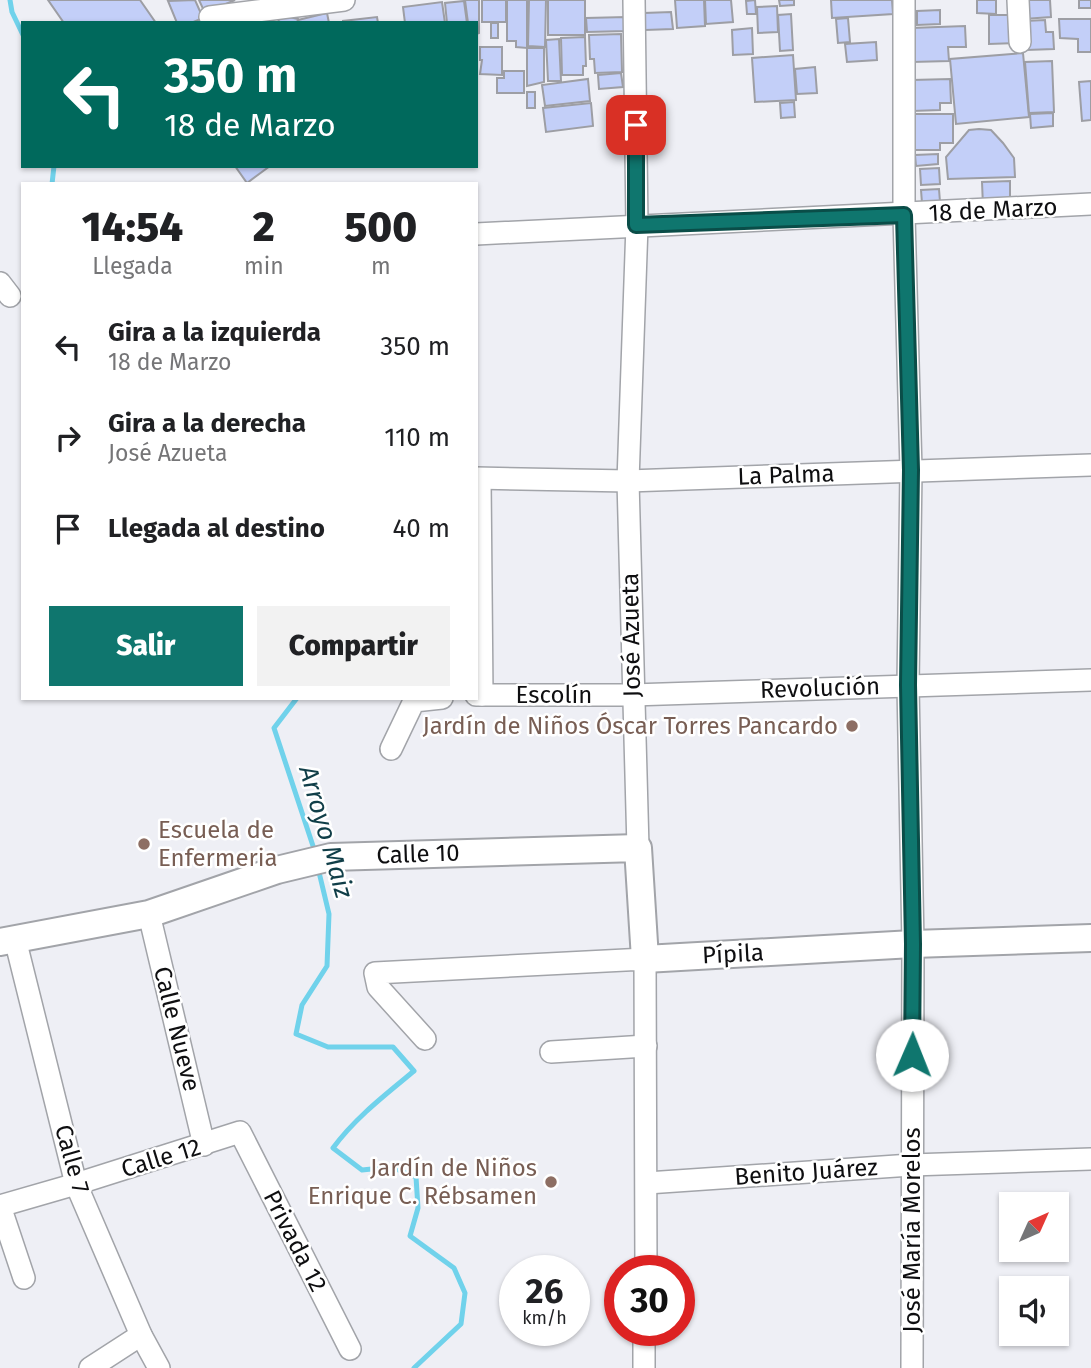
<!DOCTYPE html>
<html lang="es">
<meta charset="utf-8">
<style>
:root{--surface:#fff;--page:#f2f2f2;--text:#202124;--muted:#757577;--accent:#0f766e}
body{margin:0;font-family:"Fira Sans",sans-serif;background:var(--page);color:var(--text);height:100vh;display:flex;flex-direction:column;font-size:26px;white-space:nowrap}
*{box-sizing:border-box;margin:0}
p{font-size:23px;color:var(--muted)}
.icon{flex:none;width:38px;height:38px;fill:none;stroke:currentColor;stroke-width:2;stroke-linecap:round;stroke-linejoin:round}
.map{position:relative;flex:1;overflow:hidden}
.drawer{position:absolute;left:21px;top:182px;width:457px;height:518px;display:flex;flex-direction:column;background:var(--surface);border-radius:0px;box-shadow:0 2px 5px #0004}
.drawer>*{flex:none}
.guide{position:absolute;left:21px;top:21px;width:457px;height:147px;border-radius:0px;box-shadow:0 2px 5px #0004;background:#00695c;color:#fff;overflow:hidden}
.needle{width:46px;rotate:45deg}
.tools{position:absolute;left:999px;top:1192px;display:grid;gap:14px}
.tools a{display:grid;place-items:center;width:70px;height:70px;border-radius:0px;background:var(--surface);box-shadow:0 2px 5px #0004;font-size:35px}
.speed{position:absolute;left:499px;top:1255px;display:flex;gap:14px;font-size:35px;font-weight:700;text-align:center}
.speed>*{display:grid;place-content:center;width:91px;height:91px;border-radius:50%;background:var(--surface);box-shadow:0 2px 5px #0004;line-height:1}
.speed small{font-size:18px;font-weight:400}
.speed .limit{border:10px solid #d22;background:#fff;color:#111}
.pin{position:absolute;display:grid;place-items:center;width:60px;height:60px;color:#fff;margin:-30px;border-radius:14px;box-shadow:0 4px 10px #0006}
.me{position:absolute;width:77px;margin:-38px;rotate:1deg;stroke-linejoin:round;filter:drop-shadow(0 0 5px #0008)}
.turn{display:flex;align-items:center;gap:24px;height:147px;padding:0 28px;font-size:32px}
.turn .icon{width:91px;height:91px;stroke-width:2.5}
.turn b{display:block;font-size:49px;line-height:60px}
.eta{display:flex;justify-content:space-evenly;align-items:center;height:119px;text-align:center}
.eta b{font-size:42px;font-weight:800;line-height:49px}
.button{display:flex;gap:14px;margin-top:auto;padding:14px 28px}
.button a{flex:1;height:80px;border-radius:0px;background:var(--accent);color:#fff;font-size:28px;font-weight:800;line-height:80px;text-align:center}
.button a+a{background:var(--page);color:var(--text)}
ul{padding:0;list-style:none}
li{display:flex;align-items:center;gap:21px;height:91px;padding:0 28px}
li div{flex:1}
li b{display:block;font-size:26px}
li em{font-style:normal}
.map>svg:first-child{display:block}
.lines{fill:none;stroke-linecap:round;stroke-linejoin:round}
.stream{stroke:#70d2eb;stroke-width:5}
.building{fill:#c3cff8;stroke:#9d9ea4;stroke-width:2}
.minor-casing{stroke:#a2a4a9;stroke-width:24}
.major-casing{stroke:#a2a4a9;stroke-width:30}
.minor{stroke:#fff;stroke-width:21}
.major{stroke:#fff;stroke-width:26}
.route-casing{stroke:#0a4d48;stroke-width:18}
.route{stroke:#0f766e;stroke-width:12}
.education-dot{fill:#8d6e63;stroke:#fff;stroke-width:2.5}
.labels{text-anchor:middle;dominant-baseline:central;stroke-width:5;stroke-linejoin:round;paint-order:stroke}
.street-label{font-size:24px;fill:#0e0e10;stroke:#fff}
.education-label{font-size:24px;fill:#785e54;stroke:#fff;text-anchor:end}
.water-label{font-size:26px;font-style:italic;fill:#103e48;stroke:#fff}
</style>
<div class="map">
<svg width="1091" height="1368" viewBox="0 0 1091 1368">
<rect width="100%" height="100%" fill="#eeeff5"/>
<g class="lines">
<g class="stream">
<polyline points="10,0 12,12 23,35"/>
<polyline points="52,184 54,166"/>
<polyline points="297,698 274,728 315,852"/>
<path d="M318,868L329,914L327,966L302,1005L296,1034L328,1047H393L414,1071C385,1095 355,1118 333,1148L362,1170L391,1167L416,1177L418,1208L410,1236L454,1268L465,1293L461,1324L414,1368"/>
</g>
</g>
<g class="building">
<polygon points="48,0 140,0 156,23 64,23"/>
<polygon points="195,0 203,18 191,23 177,23 168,1"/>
<polygon points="199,0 235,0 205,13"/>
<polygon points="465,0 479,0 479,33 476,34 476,23 468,23"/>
<rect x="482" y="0" width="24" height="22"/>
<polygon points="507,0 527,0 527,48 516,47 516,41 507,41"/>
<polygon points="529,0 546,0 545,47 528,46"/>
<rect x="548" y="0" width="37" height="35"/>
<polygon points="675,0 704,0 705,26 677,28"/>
<polygon points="705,0 731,0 733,22 706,24"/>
<polygon points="755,0 756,14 747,14 746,1"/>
<polygon points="779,0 794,0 794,5 780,6"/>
<polygon points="831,0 892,0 893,14 832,18"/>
<polygon points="977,0 996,0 996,14 977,13"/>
<polygon points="1023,0 1050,0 1051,17 1024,19"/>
<rect x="1079" y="0" width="12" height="8"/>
<polygon points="464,1 467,23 447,23 445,3"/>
<polygon points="442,2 445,23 405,23 403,7"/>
<polygon points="777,6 778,32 758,33 757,7"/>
<polygon points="940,10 940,24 917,25 917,11"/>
<polygon points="671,12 673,29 645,30 644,13"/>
<polygon points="327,13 329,23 299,23 298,20"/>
<polygon points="791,14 793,50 780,51 778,15"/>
<polygon points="280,15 298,19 297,23 278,23"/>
<polygon points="989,15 1016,15 1017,43 989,44"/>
<polygon points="377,17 378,23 343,23 343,21"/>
<polygon points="626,17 626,31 587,32 586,18"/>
<polygon points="848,18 850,42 838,43 836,19"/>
<polygon points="1059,19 1091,19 1091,52 1078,52 1078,39 1060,38"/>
<polygon points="1045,20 1046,32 1053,32 1054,49 1026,50 1025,21"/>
<rect x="491" y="23" width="7" height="15"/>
<polygon points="965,26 966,47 948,47 949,61 912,62 911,28"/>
<polygon points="752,28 753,54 733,55 732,30"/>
<polygon points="621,34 622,72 595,73 594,59 590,59 589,35"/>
<polygon points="585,37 586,66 583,66 583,75 562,75 561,38"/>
<polygon points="559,39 561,81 548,81 546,40"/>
<polygon points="876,42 877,60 847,62 845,44"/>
<polygon points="480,47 502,47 502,75 480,74 482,60 480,60"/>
<polygon points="527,48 544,48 544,82 527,86"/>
<polygon points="1023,53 1029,117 956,124 950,59"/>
<polygon points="793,55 796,100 755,102 752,58"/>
<polygon points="1052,61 1054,112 1029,113 1025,62"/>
<polygon points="815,67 817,93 797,94 795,69"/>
<polygon points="504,71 524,71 524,93 497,93 497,78 504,78"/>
<polygon points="621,73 623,87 599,89 598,75"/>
<polygon points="588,79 590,101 545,106 542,85"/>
<polygon points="950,79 951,103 940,103 940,110 912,111 912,80"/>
<polygon points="1091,81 1091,120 1082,121 1079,82"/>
<rect x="527" y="92" width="8" height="16"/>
<polygon points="794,102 795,117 781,118 780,103"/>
<polygon points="591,103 593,126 546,132 543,108"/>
<polygon points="1053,113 1053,126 1031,128 1030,114"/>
<polygon points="914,114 953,114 953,143 940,143 940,150 914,150"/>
<polygon points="979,129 991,130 1003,143 1014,158 1015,177 948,179 946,157 969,130"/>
<polygon points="938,154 938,164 916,166 915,155"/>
<polygon points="235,166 270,166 247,183"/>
<polygon points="939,168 940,184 921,185 920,169"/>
<polygon points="1010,181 1010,200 983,206 982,182"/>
<polygon points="939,189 940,202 922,203 921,190"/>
</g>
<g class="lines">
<g class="minor-casing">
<g id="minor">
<polyline points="634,0 637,225 628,481 638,848"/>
<polyline points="904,0 904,215 911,470 908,685 913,944 912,1368"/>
<polyline points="1018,0 1020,42"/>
<polyline points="210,17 344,0"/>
<polyline points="476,234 1091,204"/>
<polyline points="0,283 10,296"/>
<polyline points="476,478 628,481 1091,465"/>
<polyline points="480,479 482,695"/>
<polyline points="476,695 632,695 1091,680"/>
<polyline points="391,749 414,701 442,698"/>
<polyline points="149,914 204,1145"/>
<polyline points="15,939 76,1184 141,1335 159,1368"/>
<polyline points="425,1039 378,987 375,973 645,959 646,1270"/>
<polyline points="551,1052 646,1046"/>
<polyline points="647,1183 911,1165 1091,1159"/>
<polyline points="24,1278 0,1206 76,1184 240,1132 350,1349"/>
<polyline points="90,1368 141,1335"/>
<polyline points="644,1368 644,1330"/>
</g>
</g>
<g class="major-casing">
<polyline id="major" points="0,942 149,914 277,870 331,857 638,848 645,959 913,944 1091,938"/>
</g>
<use href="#minor" class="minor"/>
<use href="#major" class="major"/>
</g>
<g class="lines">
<g class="route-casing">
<polyline id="route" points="636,125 636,225 904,215 911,470 908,685 913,944 912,1055"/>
</g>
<use href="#route" class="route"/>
</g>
<g class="education-dot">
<circle cx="852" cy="726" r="7"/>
<circle cx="144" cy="844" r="7"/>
<circle cx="551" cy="1182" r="7"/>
</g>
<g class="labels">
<g class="street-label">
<text transform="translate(993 210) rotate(-3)">18 de Marzo</text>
<text transform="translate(786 475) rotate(-2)">La Palma</text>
<text transform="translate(631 635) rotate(-91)">José Azueta</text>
<text transform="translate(820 688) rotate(-2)">Revolución</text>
<text x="554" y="695">Escolín</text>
<text transform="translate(418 854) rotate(-2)">Calle 10</text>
<text transform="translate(733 954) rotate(-3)">Pípila</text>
<text transform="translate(177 1029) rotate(76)">Calle Nueve</text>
<text transform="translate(161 1158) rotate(-17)">Calle 12</text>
<text transform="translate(72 1159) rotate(74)">Calle 7</text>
<text transform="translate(806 1172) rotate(-4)">Benito Juárez</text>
<text transform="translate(912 1230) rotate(-90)">José María Morelos</text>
<text transform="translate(295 1241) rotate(63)">Privada 12</text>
</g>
<g class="education-label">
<text x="838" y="726">Jardín de Niños Óscar Torres Pancardo</text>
<text x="158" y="830" text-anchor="start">Escuela de<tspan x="158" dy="28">Enfermeria</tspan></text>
<text x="537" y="1168">Jardín de Niños<tspan x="537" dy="28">Enrique C. Rébsamen</tspan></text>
</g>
<g class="water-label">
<text transform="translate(326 832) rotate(74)">Arroyo Maiz</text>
</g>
</g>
</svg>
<div class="tools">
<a><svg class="needle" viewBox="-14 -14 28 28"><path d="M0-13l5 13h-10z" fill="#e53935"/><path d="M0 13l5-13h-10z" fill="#757577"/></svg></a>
<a><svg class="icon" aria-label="sound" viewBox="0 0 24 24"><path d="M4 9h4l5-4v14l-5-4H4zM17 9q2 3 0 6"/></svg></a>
</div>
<div class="speed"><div>26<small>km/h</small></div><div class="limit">30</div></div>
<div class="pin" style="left:636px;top:125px;background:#d93025"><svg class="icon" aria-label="arrive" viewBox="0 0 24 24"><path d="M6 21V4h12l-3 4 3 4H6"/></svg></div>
<svg class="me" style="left:912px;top:1055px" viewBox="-20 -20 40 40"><circle r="19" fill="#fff"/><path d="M0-13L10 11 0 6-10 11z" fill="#0f766e"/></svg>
<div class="guide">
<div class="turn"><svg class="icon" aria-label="left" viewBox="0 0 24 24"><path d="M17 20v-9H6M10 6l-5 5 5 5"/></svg><div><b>350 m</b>18 de Marzo</div></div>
</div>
<section class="drawer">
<div class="eta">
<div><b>14:54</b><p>Llegada</p></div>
<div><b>2</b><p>min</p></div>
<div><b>500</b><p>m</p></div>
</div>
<ul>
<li><svg class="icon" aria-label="left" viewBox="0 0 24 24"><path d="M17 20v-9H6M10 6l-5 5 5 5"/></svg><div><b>Gira a la izquierda</b><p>18 de Marzo</p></div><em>350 m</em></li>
<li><svg class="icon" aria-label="right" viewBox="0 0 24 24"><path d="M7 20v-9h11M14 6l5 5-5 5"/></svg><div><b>Gira a la derecha</b><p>José Azueta</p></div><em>110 m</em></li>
<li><svg class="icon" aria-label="arrive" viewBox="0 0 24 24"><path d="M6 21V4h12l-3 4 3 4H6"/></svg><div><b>Llegada al destino</b></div><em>40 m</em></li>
</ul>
<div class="button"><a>Salir</a><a>Compartir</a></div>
</section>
</div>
